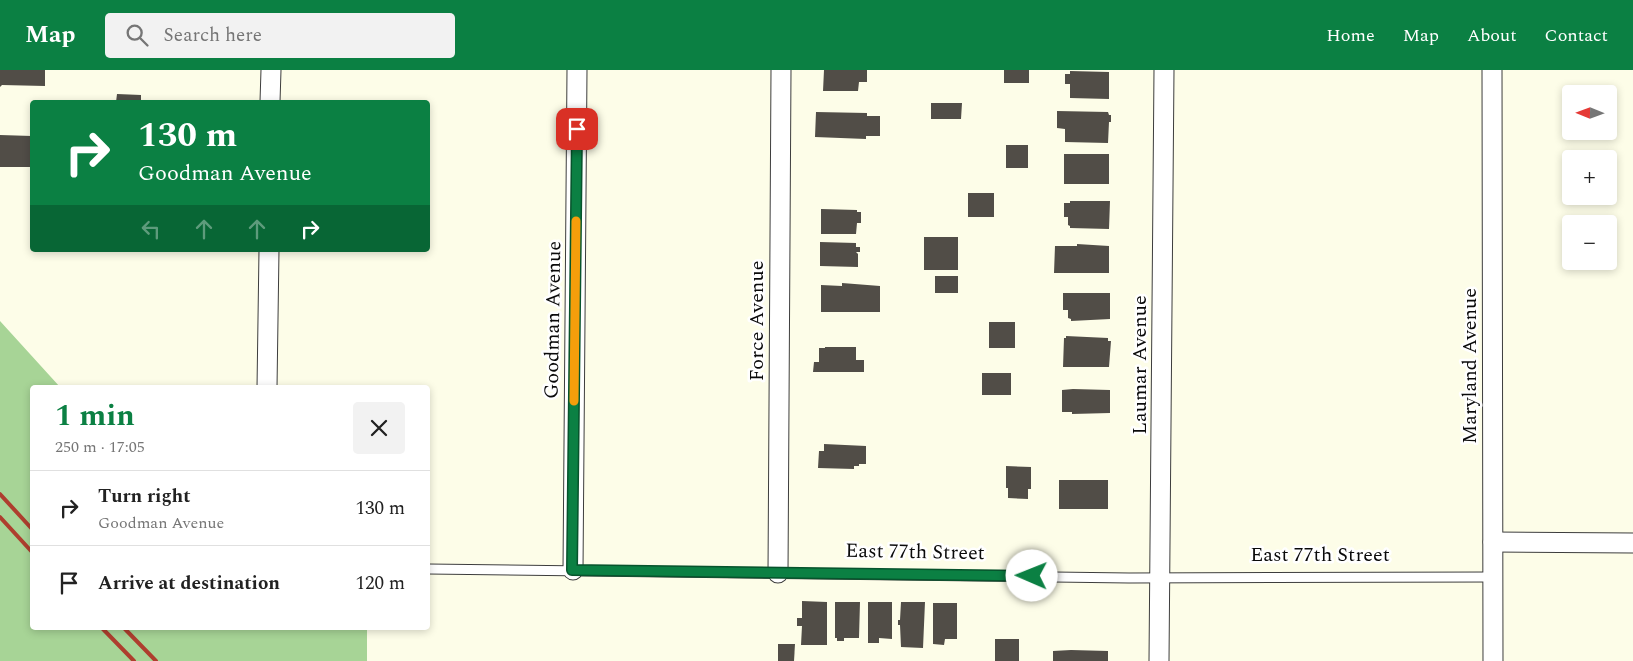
<!DOCTYPE html>
<meta charset="utf-8">
<style>
:root{--surface:#fff;--page:#f2f2f2;--text:#222;--muted:#767676;--line:#e0e0e0;--accent:#0b8043}
body{margin:0;font-family:Spectral,serif;background:var(--page);color:var(--text);height:100vh;display:flex;flex-direction:column;font-size:19px;white-space:nowrap}
*{box-sizing:border-box;margin:0}
p{font-size:16px;color:var(--muted)}
.icon{flex:none;width:28px;height:28px;fill:none;stroke:currentColor;stroke-width:2;stroke-linecap:round;stroke-linejoin:round}
.map{position:relative;flex:1;overflow:hidden}
.panel{position:absolute;left:30px;top:315px;width:400px;height:245px;display:flex;flex-direction:column;background:var(--surface);border-radius:5px;box-shadow:0 2px 8px #0003}
.panel>*{flex:none}
.hud{position:absolute;left:30px;top:30px;width:400px;height:152px;border-radius:5px;box-shadow:0 2px 8px #0003;background:#0b8043;color:#fff;overflow:hidden}
.needle{width:32px;rotate:271deg}
.tools{position:absolute;left:1562px;top:15px;display:grid;gap:10px}
.tools a{display:grid;place-items:center;width:55px;height:55px;border-radius:5px;background:var(--surface);box-shadow:0 2px 8px #0003;font-size:25px}
.pin{position:absolute;display:grid;place-items:center;width:42px;height:42px;color:#fff;margin:-21px;border-radius:10px;box-shadow:0 2px 8px #0006}
.me{position:absolute;width:55px;margin:-28px;rotate:271deg;stroke-linejoin:round;filter:drop-shadow(0 0 4px #0008)}
.turn{display:flex;align-items:center;gap:18px;height:105px;padding:0 25px;font-size:22px}
.turn .icon{width:65px;height:65px;stroke-width:2.5}
.turn b{display:block;font-size:35px;line-height:42px}
.lanes{display:flex;align-items:center;height:48px;padding:0 25px;background:#0003;justify-content:center;gap:25px;direction:ltr}
.lanes .off{opacity:.35}
.round{display:grid;place-items:center;flex:none;width:52px;height:52px;border-radius:5px;background:var(--page)}
.headline{display:flex;align-items:center;justify-content:space-between;height:85px;padding:0 25px}
h1{font-size:30px;font-weight:700;line-height:38px;color:var(--accent)}
ul{padding:0;list-style:none}
li{display:flex;align-items:center;gap:15px;height:75px;padding:0 25px;border-top:1px solid var(--line)}
li div{flex:1}
li b{display:block;font-size:19px}
li em{font-style:normal}
header{display:flex;align-items:center;gap:30px;box-sizing:border-box;height:70px;padding:0 25px;background:var(--accent);color:#fff}
header strong{font-size:24px}
nav{display:flex;gap:28px;margin-inline-start:auto;font-size:18px}
.search{width:350px;height:45px;background:var(--page);display:flex;align-items:center;gap:12px;box-sizing:border-box;padding:0 18px;border-radius:5px;color:var(--muted);font-size:19px}
.map>svg:first-child{display:block}
.forest{fill:#a7d496}
.building{fill:#514d47}
.lines{fill:none;stroke-linecap:round;stroke-linejoin:round}
.service-casing{stroke:#3d3d3d;stroke-width:11}
.minor-casing{stroke:#3d3d3d;stroke-width:21}
.service{stroke:#fff;stroke-width:9}
.minor{stroke:#fff;stroke-width:19}
.rail{stroke:#ae3e2e;stroke-width:4}
.route-casing{stroke:#07532c;stroke-width:12}
.route{stroke:#0b8043;stroke-width:9}
.slow{stroke:#f59e0b;stroke-width:9}
.labels{text-anchor:middle;dominant-baseline:central;stroke-width:5;stroke-linejoin:round;paint-order:stroke}
.street-label{font-size:20px;fill:#0a0a0a;stroke:#fff}
</style>
<header>
<strong>Map</strong>
<div class="search"><svg class="icon" aria-label="search" viewBox="0 0 24 24"><circle cx="10" cy="10" r="6"/><path d="M15 15l6 6"/></svg>Search here</div>
<nav><a>Home</a><a>Map</a><a>About</a><a>Contact</a></nav>
</header>
<div class="map">
<svg width="1633" height="591" viewBox="0 0 1633 591">
<rect width="100%" height="100%" fill="#fdfde8"/>
<polygon class="forest" points="0,251 60,317 32,318 32,558 367,558 367,591 0,591"/>
<g class="building">
<polygon points="0,0 45,0 45,16 2,15 0,17"/>
<polygon points="824,0 867,0 867,12 859,12 858,21 823,21"/>
<rect x="1004" y="0" width="25" height="13"/>
<polygon points="1070,1 1109,2 1109,29 1070,28 1070,14 1065,14 1065,4 1070,4"/>
<polygon points="117,24 141,25 141,32 116,32"/>
<polygon points="931,33 962,33 961,49 931,49"/>
<polygon points="1057,41 1108,42 1109,45 1111,45 1111,52 1109,52 1108,73 1065,72 1065,59 1057,58"/>
<polygon points="816,42 867,43 867,46 880,46 880,66 866,66 866,69 815,67"/>
<polygon points="0,65 32,66 32,97 0,97"/>
<rect x="1006" y="75" width="22" height="23"/>
<rect x="1064" y="84" width="45" height="30"/>
<rect x="968" y="123" width="26" height="24"/>
<polygon points="1070,131 1110,131 1109,159 1070,158 1070,156 1068,155 1068,147 1064,147 1064,133 1070,133"/>
<polygon points="821,139 857,140 857,142 861,142 861,153 857,153 856,164 821,164"/>
<rect x="924" y="167" width="34" height="33"/>
<polygon points="820,172 856,173 856,177 860,177 860,182 856,182 858,184 858,197 820,196"/>
<polygon points="1077,174 1109,176 1109,203 1054,203 1055,176 1077,176"/>
<rect x="935" y="206" width="23" height="17"/>
<polygon points="842,213 880,216 880,242 821,242 821,215 842,216"/>
<polygon points="1063,223 1110,223 1110,249 1071,251 1071,249 1068,248 1068,240 1063,240"/>
<rect x="989" y="252" width="26" height="26"/>
<polygon points="1066,266 1108,268 1108,271 1111,271 1109,297 1063,297 1064,268 1066,268"/>
<polygon points="825,277 856,277 856,290 864,290 864,302 813,302 814,292 819,292 819,278 825,278"/>
<rect x="982" y="303" width="29" height="22"/>
<polygon points="1073,319 1110,320 1110,343 1072,344 1072,342 1062,342 1062,320"/>
<polygon points="824,374 866,376 866,394 859,394 859,396 854,396 854,399 818,398 819,381 824,381"/>
<polygon points="1006,396 1031,397 1031,419 1028,419 1028,429 1008,428 1008,418 1006,418"/>
<rect x="1059" y="410" width="49" height="29"/>
<polygon points="802,531 827,532 827,575 801,575 802,556 797,556 797,548 802,548"/>
<polygon points="835,532 860,532 859,568 844,568 844,571 837,571 837,568 835,568"/>
<polygon points="868,532 892,532 892,569 879,568 879,573 868,573"/>
<polygon points="901,532 925,532 923,578 901,577 900,555 898,555 898,550 900,550"/>
<polygon points="933,533 957,533 957,569 945,569 944,575 933,574"/>
<rect x="995" y="569" width="24" height="22"/>
<polygon points="778,574 795,574 794,591 778,591"/>
<polygon points="1071,580 1108,581 1108,591 1053,591 1053,581"/>
</g>
<g class="lines">
<g class="service-casing">
<polyline id="service" points="428,499 1129,508 1492,507"/>
</g>
<g class="minor-casing">
<g id="minor">
<polyline points="1492,0 1493,591"/>
<polyline points="270,32 271,0"/>
<polyline points="267,318 269,180"/>
<polyline points="1493,472 1633,473"/>
<polyline points="573,500 577,0"/>
<polyline points="778,503 781,0"/>
<polyline points="1159,591 1164,0"/>
</g>
</g>
<use href="#service" class="service"/>
<use href="#minor" class="minor"/>
<g class="rail">
<polyline points="0,424 32,459"/>
<polyline points="0,447 32,482"/>
<polyline points="102,558 134,591"/>
<polyline points="124,558 156,591"/>
</g>
</g>
<g class="lines">
<g class="route-casing">
<polyline id="route" points="577,59 572,500 1032,506"/>
</g>
<use href="#route" class="route"/>
<polyline class="slow" points="574,331 576,151"/>
</g>
<g class="labels">
<g class="street-label">
<text transform="translate(553 250) rotate(-89)">Goodman Avenue</text>
<text transform="translate(757 251) rotate(-90)">Force Avenue</text>
<text transform="translate(1140 295) rotate(-90)">Laumar Avenue</text>
<text transform="translate(1470 296) rotate(-90)">Maryland Avenue</text>
<text transform="translate(915 482) rotate(1)">East 77th Street</text>
<text x="1320" y="485">East 77th Street</text>
</g>
</g>
</svg>
<div class="tools">
<a><svg class="needle" viewBox="-14 -14 28 28"><path d="M0-13l5 13h-10z" fill="#e53935"/><path d="M0 13l5-13h-10z" fill="#767676"/></svg></a>
<a>+</a>
<a>−</a>
</div>
<div class="pin" style="left:577px;top:59px;background:#d93025"><svg class="icon" aria-label="arrive" viewBox="0 0 24 24"><path d="M6 21V4h12l-3 4 3 4H6"/></svg></div>
<svg class="me" style="left:1032px;top:506px" viewBox="-20 -20 40 40"><circle r="19" fill="#fff"/><path d="M0-13L10 11 0 6-10 11z" fill="#0b8043"/></svg>
<div class="hud">
<div class="turn"><svg class="icon" aria-label="right" viewBox="0 0 24 24"><path d="M7 20v-9h11M14 6l5 5-5 5"/></svg><div><b>130 m</b>Goodman Avenue</div></div>
<div class="lanes"><svg class="icon off" aria-label="left" viewBox="0 0 24 24"><path d="M17 20v-9H6M10 6l-5 5 5 5"/></svg><svg class="icon off" aria-label="ahead" viewBox="0 0 24 24"><path d="M12 20V5M6 11l6-6 6 6"/></svg><svg class="icon off" aria-label="ahead" viewBox="0 0 24 24"><path d="M12 20V5M6 11l6-6 6 6"/></svg><svg class="icon" aria-label="right" viewBox="0 0 24 24"><path d="M7 20v-9h11M14 6l5 5-5 5"/></svg></div>
</div>
<section class="panel">
<div class="headline"><div><h1>1 min</h1><p>250 m · 17:05</p></div><a class="round"><svg class="icon" aria-label="close" viewBox="0 0 24 24"><path d="M6 6l12 12M18 6L6 18"/></svg></a></div>
<ul>
<li><svg class="icon" aria-label="right" viewBox="0 0 24 24"><path d="M7 20v-9h11M14 6l5 5-5 5"/></svg><div><b>Turn right</b><p>Goodman Avenue</p></div><em>130 m</em></li>
<li><svg class="icon" aria-label="arrive" viewBox="0 0 24 24"><path d="M6 21V4h12l-3 4 3 4H6"/></svg><div><b>Arrive at destination</b></div><em>120 m</em></li>
</ul>
</section>
</div>
